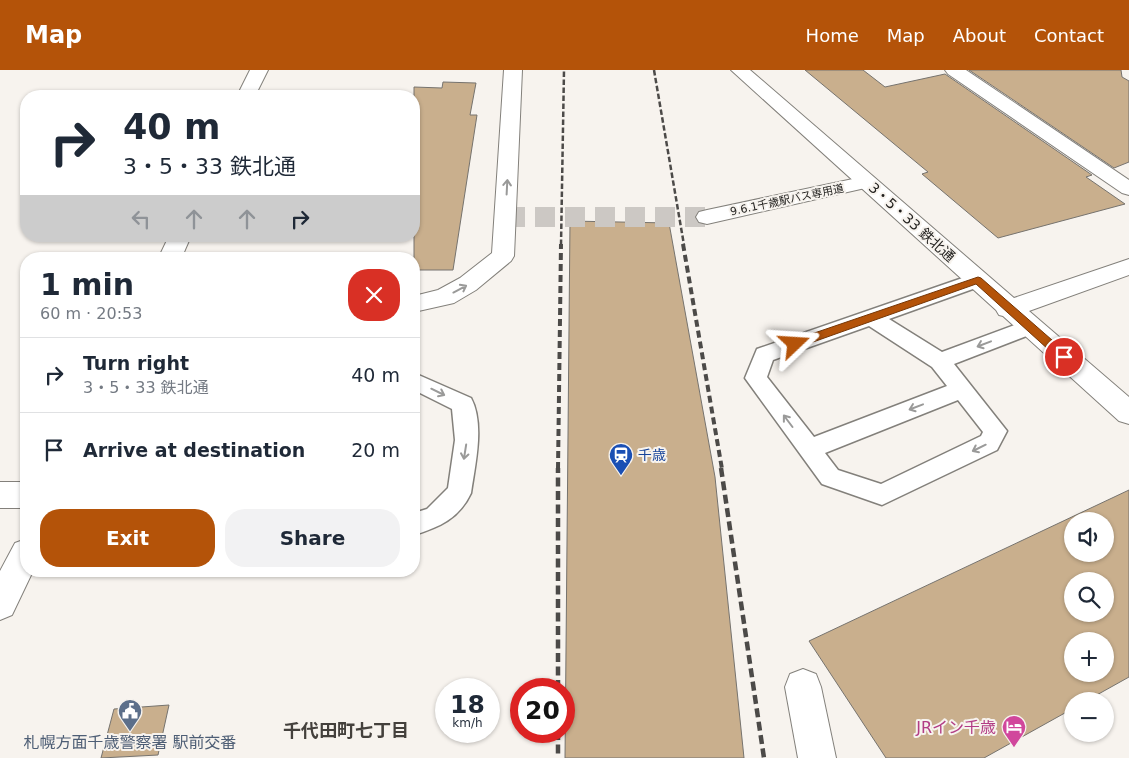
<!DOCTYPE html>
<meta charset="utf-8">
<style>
:root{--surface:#fff;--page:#f2f2f3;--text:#1f2937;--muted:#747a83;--line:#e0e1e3;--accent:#b45309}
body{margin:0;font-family:"DejaVu Sans","Noto Sans JP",sans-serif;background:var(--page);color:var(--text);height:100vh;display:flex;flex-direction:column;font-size:19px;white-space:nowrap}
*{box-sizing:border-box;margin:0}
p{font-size:16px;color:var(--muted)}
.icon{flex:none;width:28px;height:28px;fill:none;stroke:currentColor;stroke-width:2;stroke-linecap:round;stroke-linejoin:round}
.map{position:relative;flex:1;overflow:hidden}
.drawer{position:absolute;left:20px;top:182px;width:400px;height:325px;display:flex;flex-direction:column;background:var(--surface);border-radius:20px;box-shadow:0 1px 4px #0004}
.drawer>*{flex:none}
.hud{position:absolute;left:20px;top:20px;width:400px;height:152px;border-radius:20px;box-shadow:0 1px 4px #0004;background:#fff;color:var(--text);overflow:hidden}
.tools{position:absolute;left:1064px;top:442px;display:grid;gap:10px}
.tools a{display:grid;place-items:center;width:50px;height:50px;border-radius:50%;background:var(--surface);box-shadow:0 1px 4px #0004;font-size:25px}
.speed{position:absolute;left:435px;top:608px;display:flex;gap:10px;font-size:25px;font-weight:700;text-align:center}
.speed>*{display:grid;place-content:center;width:65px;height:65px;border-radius:50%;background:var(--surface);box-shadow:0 1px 4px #0004;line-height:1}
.speed small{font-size:12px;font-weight:400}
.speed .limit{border:8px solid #d22;background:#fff;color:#111}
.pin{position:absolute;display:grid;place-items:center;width:42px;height:42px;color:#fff;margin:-21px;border:2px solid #fff;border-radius:50%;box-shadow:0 1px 5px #0007}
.me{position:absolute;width:55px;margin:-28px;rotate:70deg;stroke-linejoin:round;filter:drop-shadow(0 0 4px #0008)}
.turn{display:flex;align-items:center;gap:18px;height:105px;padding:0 20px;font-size:22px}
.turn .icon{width:65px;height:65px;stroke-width:2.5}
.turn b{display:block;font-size:35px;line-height:42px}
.lanes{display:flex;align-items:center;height:48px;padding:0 20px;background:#0003;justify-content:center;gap:25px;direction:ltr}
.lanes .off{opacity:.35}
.round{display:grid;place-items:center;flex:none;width:52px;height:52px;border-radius:20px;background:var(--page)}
.overview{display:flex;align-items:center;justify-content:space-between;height:85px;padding:0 20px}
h1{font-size:30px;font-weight:700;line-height:38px}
.primary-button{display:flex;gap:10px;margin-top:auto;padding:10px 20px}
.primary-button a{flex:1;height:58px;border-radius:20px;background:var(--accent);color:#fff;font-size:20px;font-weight:700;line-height:58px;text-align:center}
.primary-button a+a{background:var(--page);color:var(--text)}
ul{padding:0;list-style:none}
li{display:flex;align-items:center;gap:15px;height:75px;padding:0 20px;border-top:1px solid var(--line)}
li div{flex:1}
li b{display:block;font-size:19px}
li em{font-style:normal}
header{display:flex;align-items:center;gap:30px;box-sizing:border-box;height:70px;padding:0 25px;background:var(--accent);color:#fff}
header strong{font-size:24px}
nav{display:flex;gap:28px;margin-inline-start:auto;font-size:18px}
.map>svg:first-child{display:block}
.building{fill:#c9af8d;stroke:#76736e;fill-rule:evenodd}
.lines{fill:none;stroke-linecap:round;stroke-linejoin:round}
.minor-tunnel{stroke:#ccc8c4;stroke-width:20;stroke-dasharray:20 10;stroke-linecap:butt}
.service-casing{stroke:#83807b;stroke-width:3}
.minor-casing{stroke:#83807b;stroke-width:2}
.tertiary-casing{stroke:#83807b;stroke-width:2}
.secondary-casing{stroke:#83807b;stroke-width:2}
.trunk-casing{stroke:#83807b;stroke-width:2}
.service{fill:#fff;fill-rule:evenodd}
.minor{fill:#fff;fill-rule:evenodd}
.tertiary{fill:#fff;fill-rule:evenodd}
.secondary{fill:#fff;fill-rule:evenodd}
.trunk{fill:#fff;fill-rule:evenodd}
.rail-far2{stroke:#4c4a48;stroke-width:2.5;stroke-dasharray:5.5 2.5;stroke-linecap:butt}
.rail-far1{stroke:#4c4a48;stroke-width:4;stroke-dasharray:7 4;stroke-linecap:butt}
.rail{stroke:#4c4a48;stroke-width:4.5;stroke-dasharray:9 4.5;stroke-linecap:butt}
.oneway{stroke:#9a9a99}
.route{fill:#b45309;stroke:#753606}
.labels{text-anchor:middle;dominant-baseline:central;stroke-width:4;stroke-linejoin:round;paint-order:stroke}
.far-street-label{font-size:11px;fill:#1f1e1c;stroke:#f7f3ee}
.street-label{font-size:14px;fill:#1f1e1c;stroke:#f7f3ee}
.transit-label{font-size:14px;fill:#164399;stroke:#f7f3ee;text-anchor:start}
.near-hotel-label{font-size:16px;fill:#b23c85;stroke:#f7f3ee;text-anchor:end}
.near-service-label{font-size:16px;fill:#4e5e75;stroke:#f7f3ee}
.near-neighbourhood-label{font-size:18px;font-weight:bold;fill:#44403c;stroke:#f7f3ee}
</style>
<header>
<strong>Map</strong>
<nav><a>Home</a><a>Map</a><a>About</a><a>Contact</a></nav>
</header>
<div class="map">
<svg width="1129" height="688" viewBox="0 0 1129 688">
<rect width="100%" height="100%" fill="#f7f3ee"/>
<g class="building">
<polygon points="805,0 863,0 885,17 945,4 1092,105 1086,107 1125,134 998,168 922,104 928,102"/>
<polygon points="969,0 1121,0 1122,7 1129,11 1129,92 1114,98"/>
<polygon points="443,12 476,13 470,45 477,45 453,200 414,200 414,17 442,18"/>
<polygon points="570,151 669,153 715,407 744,688 565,688"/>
<path d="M1129,420V607L1086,631H1072V639L984,688H886L809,571ZM1072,451H1105V484H1072ZM1072,511H1105V544H1072ZM1072,571H1105V604H1072Z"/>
<polygon points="169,635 158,685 101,688 114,639"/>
</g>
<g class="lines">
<polyline class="minor-tunnel" points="505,147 707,147"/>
<g class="service-casing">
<g id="service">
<path d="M977,203L984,205L987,210L984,215L889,249L942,282L1023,252L1030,250L1037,252L1040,257L1037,262L954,294L1007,361L997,380L882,435L822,414L745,308L757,279ZM869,256L932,297L947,316L814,367L767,307L773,290ZM958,330L983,362L981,366L881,414L838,400L825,383Z"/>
<path d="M414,303L471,328C485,354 475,395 471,423C459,449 439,457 414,465V443L427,439L448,418L455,370L452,339L414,320Z"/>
</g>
</g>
<g class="minor-casing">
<g id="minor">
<polygon points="504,0 522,0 514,186 511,191 476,220 454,233 414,242 414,226 438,220 460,208 492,183"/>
<polygon points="945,0 966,0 1129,110 1129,125 1122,123 948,4"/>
<polygon points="867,106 874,108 877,112 874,116 707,154 699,152 696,147 699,142 707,140"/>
<polygon points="803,599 816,604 821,617 836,688 798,688 785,617 790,604"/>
</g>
</g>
<g class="tertiary-casing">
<polygon id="tertiary" points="731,0 750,0 1014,228 1129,189 1129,205 1029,241 1129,327 1129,354 1119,351 1003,246 999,245 996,240"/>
</g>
<g class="secondary-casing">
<g id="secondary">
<polygon points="250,0 268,0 255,26 237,26"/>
<polygon points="169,166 191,166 181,189 158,189"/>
</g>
</g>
<g class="trunk-casing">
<g id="trunk">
<rect x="0" y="412" width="26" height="26"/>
<polygon points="26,469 26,501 33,501 12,545 0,550 0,501 15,473"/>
</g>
</g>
<use href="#service" class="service"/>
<use href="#minor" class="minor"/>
<use href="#tertiary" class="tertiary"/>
<use href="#secondary" class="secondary"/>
<use href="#trunk" class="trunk"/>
<g class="rail-far2">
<polyline points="654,0 684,175"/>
<polyline points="561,175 564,0"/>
</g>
<g class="rail-far1">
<polyline points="683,174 722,399"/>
<polyline points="558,399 561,174"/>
</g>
<g class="rail">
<polyline points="721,398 764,688"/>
<polyline points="558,619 558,398"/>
<polyline points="558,661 558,688"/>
</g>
</g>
<defs><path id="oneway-shaft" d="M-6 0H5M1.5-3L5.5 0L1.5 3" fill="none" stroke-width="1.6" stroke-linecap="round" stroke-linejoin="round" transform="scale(1.25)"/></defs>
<g class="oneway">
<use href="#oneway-shaft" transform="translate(507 117) rotate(-87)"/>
<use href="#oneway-shaft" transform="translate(460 219) rotate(-28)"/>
<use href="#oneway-shaft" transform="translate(984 274) rotate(159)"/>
<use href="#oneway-shaft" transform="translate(438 322) rotate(26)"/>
<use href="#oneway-shaft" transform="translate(916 337) rotate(159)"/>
<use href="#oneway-shaft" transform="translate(788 351) rotate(-127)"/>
<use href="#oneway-shaft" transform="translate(979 378) rotate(154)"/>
<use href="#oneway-shaft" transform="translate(465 382) rotate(99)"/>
</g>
<polygon class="route" points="978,207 981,208 1068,284 1069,287 1068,290 1060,290 976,214 799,277 791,277 790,274 791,271"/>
<defs>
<g id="station-pin" transform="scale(1.25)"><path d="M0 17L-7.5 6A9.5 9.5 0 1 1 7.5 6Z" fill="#1a4fb4" stroke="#f7f3ee"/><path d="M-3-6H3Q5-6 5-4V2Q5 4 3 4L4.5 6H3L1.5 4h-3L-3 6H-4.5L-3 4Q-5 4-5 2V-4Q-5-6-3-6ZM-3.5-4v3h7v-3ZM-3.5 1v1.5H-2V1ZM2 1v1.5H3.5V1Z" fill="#fff"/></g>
<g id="civic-pin" transform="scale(1.25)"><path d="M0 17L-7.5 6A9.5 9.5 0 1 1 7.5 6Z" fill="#5c6f8a" stroke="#f7f3ee"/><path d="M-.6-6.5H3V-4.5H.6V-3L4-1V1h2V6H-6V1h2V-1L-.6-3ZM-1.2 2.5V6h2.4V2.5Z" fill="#fff"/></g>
<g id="hotel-pin" transform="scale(1.25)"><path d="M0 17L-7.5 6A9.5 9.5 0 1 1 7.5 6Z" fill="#d1479c" stroke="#f7f3ee"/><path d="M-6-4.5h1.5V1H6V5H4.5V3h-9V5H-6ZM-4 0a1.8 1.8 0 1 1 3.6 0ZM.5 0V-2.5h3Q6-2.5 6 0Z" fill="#fff"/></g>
</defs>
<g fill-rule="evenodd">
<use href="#station-pin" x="621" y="385"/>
<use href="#civic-pin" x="130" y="641"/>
<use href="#hotel-pin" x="1014" y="657"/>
</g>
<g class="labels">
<g class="far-street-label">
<text transform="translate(787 130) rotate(-12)">9.6.1千歳駅バス専用道</text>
</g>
<g class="street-label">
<text transform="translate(912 152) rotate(42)">3・5・33 鉄北通</text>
</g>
<g class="transit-label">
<text x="638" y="385">千歳</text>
</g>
<g class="near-hotel-label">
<text x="996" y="657">JRイン千歳</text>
</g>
<g class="near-service-label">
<text x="130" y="672">札幌方面千歳警察署 駅前交番</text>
</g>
<g class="near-neighbourhood-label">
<text x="346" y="660">千代田町七丁目</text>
</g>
</g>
</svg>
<div class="tools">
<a><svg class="icon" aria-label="sound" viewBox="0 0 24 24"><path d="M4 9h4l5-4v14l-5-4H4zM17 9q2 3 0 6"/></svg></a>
<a><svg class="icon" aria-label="search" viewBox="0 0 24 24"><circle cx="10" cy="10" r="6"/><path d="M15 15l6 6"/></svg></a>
<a>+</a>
<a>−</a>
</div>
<div class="speed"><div>18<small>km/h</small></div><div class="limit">20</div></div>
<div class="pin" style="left:1064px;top:287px;background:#d93025"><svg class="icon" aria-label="arrive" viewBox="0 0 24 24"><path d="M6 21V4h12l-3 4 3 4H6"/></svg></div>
<svg class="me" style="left:795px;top:274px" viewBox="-20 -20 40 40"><path d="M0-17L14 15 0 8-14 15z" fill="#b45309" stroke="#fff" stroke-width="4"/></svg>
<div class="hud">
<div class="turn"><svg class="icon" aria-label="right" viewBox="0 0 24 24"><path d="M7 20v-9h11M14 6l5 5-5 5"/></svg><div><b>40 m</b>3・5・33 鉄北通</div></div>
<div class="lanes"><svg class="icon off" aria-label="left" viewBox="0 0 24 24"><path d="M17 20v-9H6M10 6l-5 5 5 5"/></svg><svg class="icon off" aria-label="ahead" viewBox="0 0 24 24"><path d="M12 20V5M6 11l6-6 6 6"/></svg><svg class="icon off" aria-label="ahead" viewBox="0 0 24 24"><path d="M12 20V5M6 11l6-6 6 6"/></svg><svg class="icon" aria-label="right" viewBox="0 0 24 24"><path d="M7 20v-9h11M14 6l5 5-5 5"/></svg></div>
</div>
<section class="drawer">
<div class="overview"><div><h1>1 min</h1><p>60 m · 20:53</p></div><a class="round" style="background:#d93025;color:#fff"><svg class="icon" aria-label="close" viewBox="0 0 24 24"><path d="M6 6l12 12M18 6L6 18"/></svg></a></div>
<ul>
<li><svg class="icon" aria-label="right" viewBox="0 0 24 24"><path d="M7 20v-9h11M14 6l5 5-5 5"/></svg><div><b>Turn right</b><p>3・5・33 鉄北通</p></div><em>40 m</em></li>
<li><svg class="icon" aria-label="arrive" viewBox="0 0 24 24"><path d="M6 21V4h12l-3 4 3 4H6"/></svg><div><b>Arrive at destination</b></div><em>20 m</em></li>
</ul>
<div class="primary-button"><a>Exit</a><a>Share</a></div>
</section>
</div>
